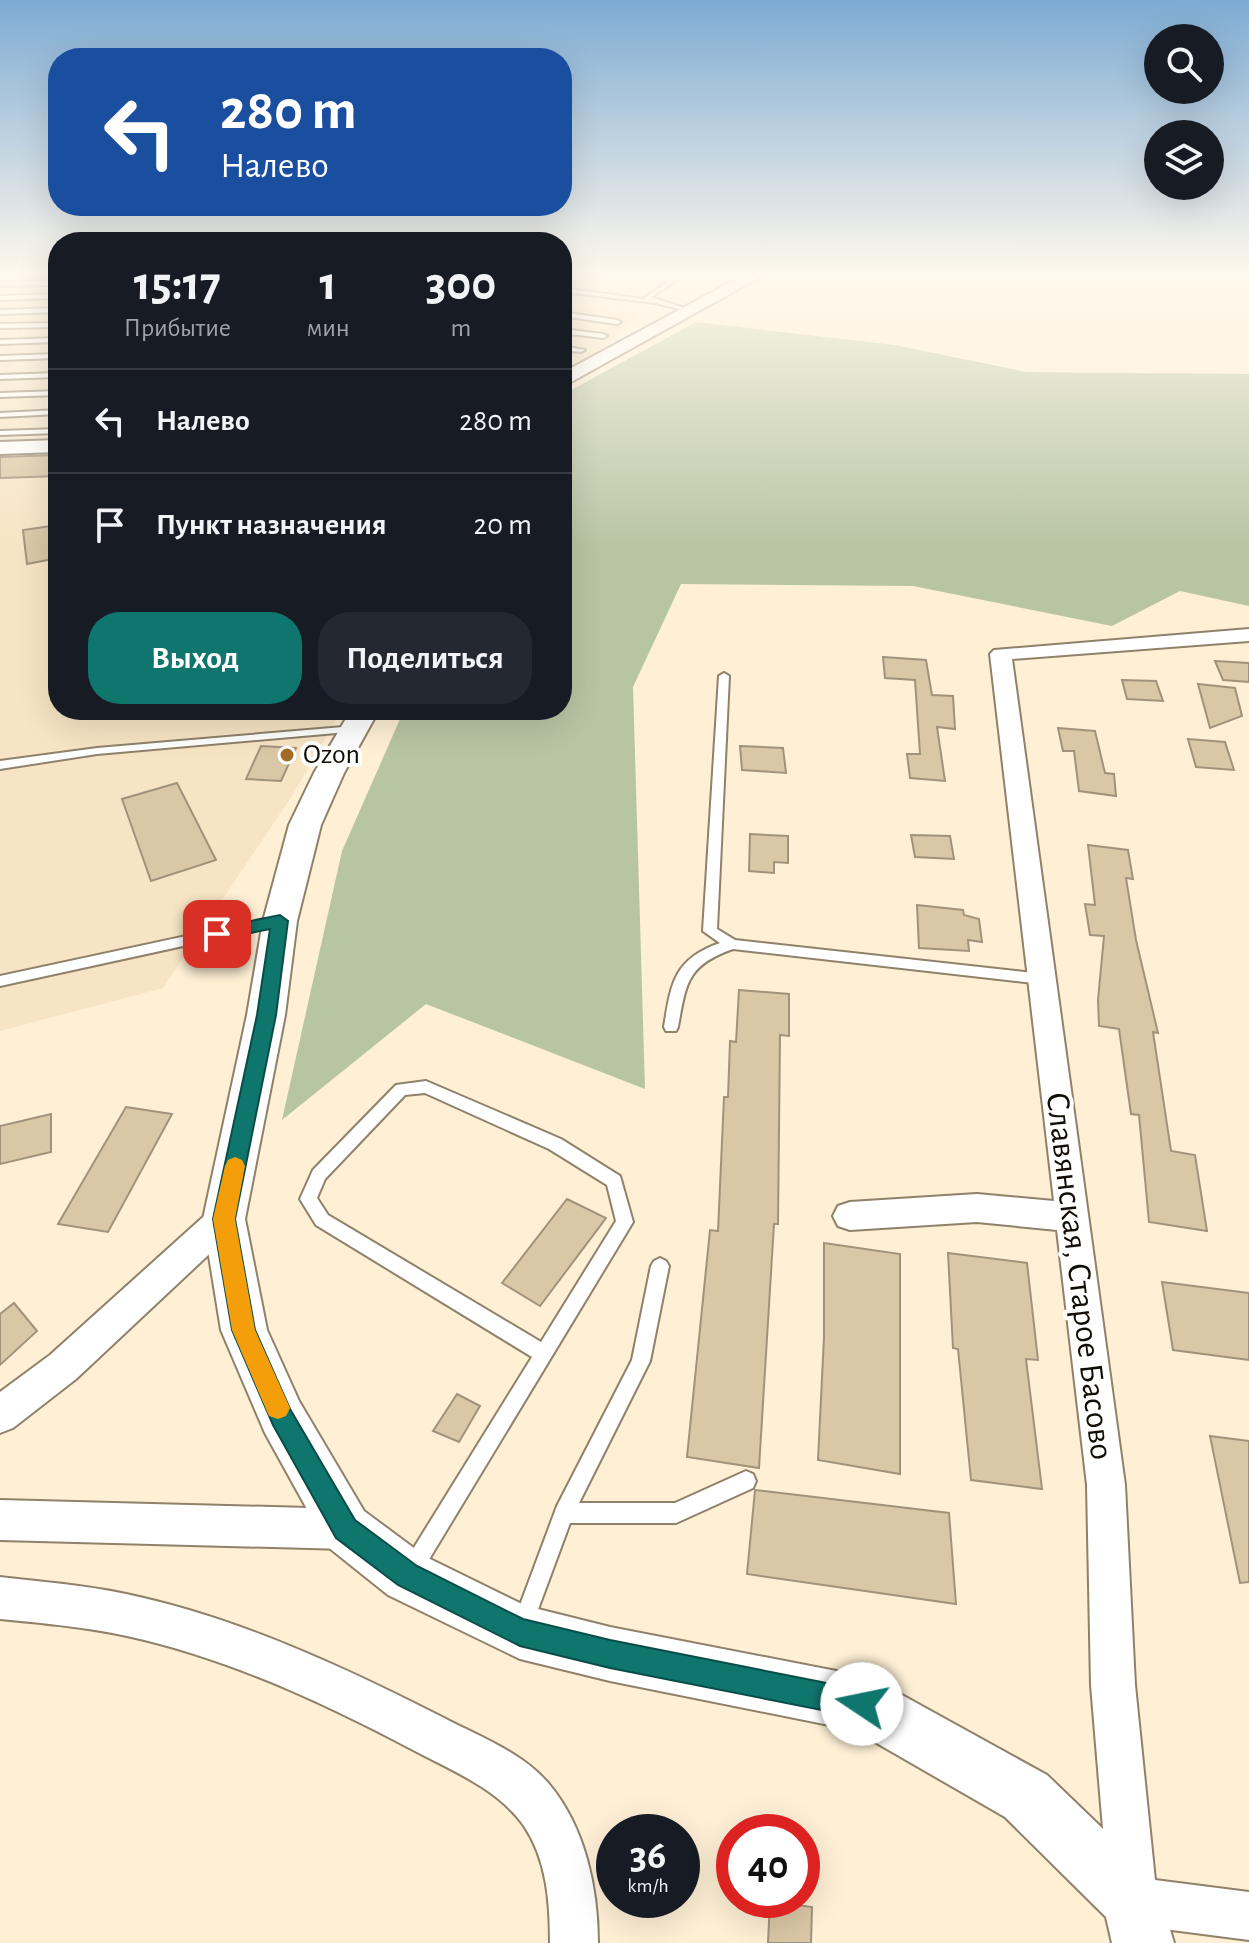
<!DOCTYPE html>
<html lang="ru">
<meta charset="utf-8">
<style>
:root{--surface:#171b24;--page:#242831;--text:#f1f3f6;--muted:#9ea1a6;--line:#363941;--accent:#0f766e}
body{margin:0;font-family:"Alegreya Sans",sans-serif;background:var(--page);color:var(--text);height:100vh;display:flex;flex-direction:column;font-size:30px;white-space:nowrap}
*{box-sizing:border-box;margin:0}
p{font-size:26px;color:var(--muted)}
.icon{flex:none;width:44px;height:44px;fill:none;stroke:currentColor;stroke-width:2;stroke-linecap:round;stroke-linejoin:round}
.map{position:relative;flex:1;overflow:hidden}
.panel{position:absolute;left:48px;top:232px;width:524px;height:488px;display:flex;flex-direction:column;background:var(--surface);border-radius:32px;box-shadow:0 8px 32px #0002}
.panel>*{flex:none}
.guide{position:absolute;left:48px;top:48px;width:524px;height:168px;border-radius:32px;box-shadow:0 8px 32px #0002;background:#1a4fa0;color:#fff;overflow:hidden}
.controls{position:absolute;left:1144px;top:24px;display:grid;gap:16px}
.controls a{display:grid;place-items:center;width:80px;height:80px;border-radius:50%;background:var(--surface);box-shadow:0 8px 32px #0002;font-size:40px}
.speed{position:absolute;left:596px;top:1814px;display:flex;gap:16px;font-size:40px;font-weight:700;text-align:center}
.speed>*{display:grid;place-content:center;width:104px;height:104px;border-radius:50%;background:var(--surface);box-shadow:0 8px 32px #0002;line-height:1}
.speed small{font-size:20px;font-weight:400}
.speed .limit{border:12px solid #d22;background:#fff;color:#111}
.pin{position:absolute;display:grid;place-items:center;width:68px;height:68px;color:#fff;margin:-34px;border-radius:16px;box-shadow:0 4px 12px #0006}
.me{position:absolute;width:88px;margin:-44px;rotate:281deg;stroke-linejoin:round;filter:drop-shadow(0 0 6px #0008)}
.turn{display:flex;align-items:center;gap:28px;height:168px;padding:0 40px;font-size:36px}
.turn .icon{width:104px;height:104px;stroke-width:2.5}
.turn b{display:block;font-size:56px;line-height:68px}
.eta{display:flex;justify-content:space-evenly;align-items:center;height:136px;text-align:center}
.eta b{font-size:48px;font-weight:700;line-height:56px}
.action{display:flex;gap:16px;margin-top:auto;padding:16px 40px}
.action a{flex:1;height:92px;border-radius:32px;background:var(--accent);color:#fff;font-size:32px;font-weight:700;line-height:92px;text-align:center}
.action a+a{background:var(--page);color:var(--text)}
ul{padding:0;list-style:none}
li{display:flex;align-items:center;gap:24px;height:104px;padding:0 40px;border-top:2px solid var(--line)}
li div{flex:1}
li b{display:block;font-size:30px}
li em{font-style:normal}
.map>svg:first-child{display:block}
.built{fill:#f7e4c4}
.forest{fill:#b8c5a3}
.building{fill:#dac7a6;stroke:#a1937b;stroke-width:2}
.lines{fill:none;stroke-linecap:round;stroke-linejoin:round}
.service-casing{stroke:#8f816a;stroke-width:4}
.minor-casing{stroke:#8f816a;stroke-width:4}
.tertiary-casing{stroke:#8f816a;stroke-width:4}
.service{fill:#fff;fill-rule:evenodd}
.minor{fill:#fff;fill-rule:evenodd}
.tertiary{fill:#fff;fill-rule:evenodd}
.route{fill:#0f766e;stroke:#0a4d48;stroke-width:2}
.slow{fill:#f59e0b}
.poi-dot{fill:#a26c27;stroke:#fff;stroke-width:3}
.labels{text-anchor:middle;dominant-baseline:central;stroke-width:8;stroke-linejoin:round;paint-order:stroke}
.poi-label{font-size:28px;fill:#110c05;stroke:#fff;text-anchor:start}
.near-street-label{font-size:34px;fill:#110c05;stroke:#fff}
</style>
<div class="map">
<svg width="1249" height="1943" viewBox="0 0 1249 1943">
<rect width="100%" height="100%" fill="#feefd5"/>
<g class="built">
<polygon points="0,276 58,276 58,441 0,443"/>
<polygon points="562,303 640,314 602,350 562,371"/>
<polygon points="58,457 58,710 342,710 292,796 163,988 0,1031 0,459"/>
</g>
<polygon class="forest" points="696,322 895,345 1026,372 1249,374 1249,606 1180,591 1112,626 913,586 681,584 633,687 645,1089 426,1004 282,1120 342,851 404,710 562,710 562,395"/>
<g class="building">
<polygon points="58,455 58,476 0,478 0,457"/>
<polygon points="58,525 58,558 27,564 23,530"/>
<polygon points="883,657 926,660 932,695 953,696 955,729 937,727 945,781 910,778 907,754 920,754 915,680 885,678"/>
<polygon points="1215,661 1249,663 1249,682 1223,680"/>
<polygon points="1122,680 1156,681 1163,701 1127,699"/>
<polygon points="1198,684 1235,688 1242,716 1210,728"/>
<polygon points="1058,728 1095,731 1105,773 1114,774 1116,796 1079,791 1074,751 1063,751"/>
<polygon points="1188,739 1225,742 1234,770 1196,767"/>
<polygon points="261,746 296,748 281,781 246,779"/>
<polygon points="740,746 783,748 786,773 742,770"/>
<polygon points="177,783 216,860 151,881 122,799"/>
<polygon points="750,834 788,836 788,863 774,862 774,873 749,871"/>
<polygon points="911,835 950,836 954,859 915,857"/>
<polygon points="1088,845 1128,850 1133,879 1126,878 1136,940 1158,1033 1153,1032 1171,1151 1195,1155 1207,1231 1149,1222 1139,1115 1131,1114 1119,1029 1099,1026 1098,1000 1104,936 1090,935 1085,904 1095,905"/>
<polygon points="917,905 963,910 964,915 979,919 982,942 968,940 969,951 919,948"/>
<polygon points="739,990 789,994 789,1036 780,1035 778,1224 774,1224 759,1468 687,1457 710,1230 718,1231 724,1097 728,1097 730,1041 736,1042"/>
<polygon points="126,1107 172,1114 108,1232 58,1224"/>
<polygon points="51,1114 51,1152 0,1164 0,1126"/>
<polygon points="567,1199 606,1218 540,1306 502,1283"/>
<polygon points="824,1243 900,1254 900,1474 818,1460 824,1337"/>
<polygon points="948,1253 1027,1263 1038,1360 1026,1359 1042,1489 971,1480 958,1349 953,1348"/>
<polygon points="1162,1282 1249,1293 1249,1360 1173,1350"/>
<polygon points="14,1303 37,1331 0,1365 0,1314"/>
<polygon points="457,1394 480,1406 459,1442 433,1431"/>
<polygon points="1210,1436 1249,1441 1249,1582 1240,1583"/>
<polygon points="755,1490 949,1513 956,1604 747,1574"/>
<polygon points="770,1901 812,1907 811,1943 768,1943"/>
</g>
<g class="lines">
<g class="service-casing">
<g id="service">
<polygon points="676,276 683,276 651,297 690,310 690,312 656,303 562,292 562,288 643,299"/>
<polygon points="58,281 58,285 0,286 0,282"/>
<polygon points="58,294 58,298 0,300 0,296"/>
<polygon points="58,308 58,312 0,314 0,310"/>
<polygon points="562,312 617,320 621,322 617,324 562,316"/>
<polygon points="58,323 58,327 0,328 0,324"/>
<polygon points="562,329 603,334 607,336 603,338 562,333"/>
<polygon points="58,338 58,342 0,344 0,340"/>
<polygon points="562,346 585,350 581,352 562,350"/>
<polygon points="58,354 58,358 0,360 0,356"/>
<polygon points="58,373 58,377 0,379 0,375"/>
<polygon points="58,391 58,395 0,397 0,393"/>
<polygon points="58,410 58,414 0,417 0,413"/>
<polygon points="58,429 58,433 0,435 0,431"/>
<path d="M724,673L729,676L717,929L735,940L1042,974L1047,975L1049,979L1047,983L1042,984L733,949C687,965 686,983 678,1027L676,1031H666L664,1027C671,983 674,959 720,943L703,931L719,676Z"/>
<polygon points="355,726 361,729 359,731 97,754 0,769 0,761 97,748"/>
<polygon points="279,916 286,921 284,924 0,986 0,976"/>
<path d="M426,1081L561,1139L620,1176L633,1222L419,1576L412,1579L405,1576L402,1569L405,1562L532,1357L316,1225L300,1199L313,1170L396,1085ZM425,1093L549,1149L607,1185L616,1221L541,1342L328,1215L317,1198L325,1179L405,1095Z"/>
<polygon points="660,1258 666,1261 669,1266 650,1361 579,1503 675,1503 746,1471 753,1474 756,1481 753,1488 676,1523 570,1523 530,1631 523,1634 516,1631 513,1624 557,1506 632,1360 651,1266 654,1261"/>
</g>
</g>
<g class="minor-casing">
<g id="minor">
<polygon points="1249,629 1249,641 1012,659 1125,1485 1135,1685 1155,1880 1249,1892 1249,1940 1133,1925 1116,1918 1109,1901 1091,1685 1087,1485 1057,1230 977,1222 850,1230 838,1226 833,1216 838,1206 850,1202 977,1194 1054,1201 990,654 994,650"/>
<polygon points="224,1205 236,1209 241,1219 236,1229 76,1379 13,1428 0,1433 0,1392 50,1355 212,1209"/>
<polygon points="0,1500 346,1509 360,1515 366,1529 360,1543 346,1549 0,1540"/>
<path d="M0,1577C42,1582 85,1585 126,1594C236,1617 342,1666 442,1717C478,1736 522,1752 549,1784C585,1827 598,1888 598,1943H550C550,1903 547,1860 524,1826C498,1789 453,1771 415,1751C324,1703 228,1658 127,1636C85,1627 42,1623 0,1619Z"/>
</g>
</g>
<g class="tertiary-casing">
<g id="tertiary">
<polygon points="742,276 762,276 562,387 562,373"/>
<polygon points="58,440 58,452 0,454 0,442"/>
<polygon points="351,710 379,710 344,773 321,825 297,921 285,1015 245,1219 267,1330 299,1401 364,1511 426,1557 526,1606 610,1627 862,1676 882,1684 1047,1775 1155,1879 1174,1943 1112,1943 1106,1917 1005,1817 854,1730 610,1681 520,1659 388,1595 328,1547 265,1433 221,1330 203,1219 247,1015 263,921 289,825 314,773"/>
</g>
</g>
<use href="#service" class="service"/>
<use href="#minor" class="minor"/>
<use href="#tertiary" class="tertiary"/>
</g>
<linearGradient id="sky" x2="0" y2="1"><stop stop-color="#7dabd3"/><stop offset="0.5" stop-color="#fff8ec"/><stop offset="1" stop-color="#fff8ec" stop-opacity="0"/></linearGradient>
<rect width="1249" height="548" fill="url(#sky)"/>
<polygon class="route" points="280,915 288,921 276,1015 235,1219 255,1330 290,1409 355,1520 417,1566 523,1619 610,1640 862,1690 872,1694 876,1704 872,1714 862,1718 610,1668 520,1646 398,1585 336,1538 273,1425 232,1330 213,1219 257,1015 270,929 217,940 209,934 217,928"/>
<polygon class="slow" points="235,1157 242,1160 245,1166 235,1219 255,1330 290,1408 286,1416 278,1419 269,1416 232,1330 213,1219 225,1166 228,1160"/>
<circle class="poi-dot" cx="287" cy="755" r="8"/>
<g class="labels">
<g class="poi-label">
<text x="303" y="755">Ozon</text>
</g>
<g class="near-street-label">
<text transform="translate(1079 1276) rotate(83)">Славянская, Старое Басово</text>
</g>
</g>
</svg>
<div class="controls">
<a><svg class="icon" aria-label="search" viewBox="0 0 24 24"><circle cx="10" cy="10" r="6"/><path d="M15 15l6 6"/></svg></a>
<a><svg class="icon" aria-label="layers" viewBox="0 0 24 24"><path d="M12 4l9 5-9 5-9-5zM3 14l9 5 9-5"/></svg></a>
</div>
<div class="speed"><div>36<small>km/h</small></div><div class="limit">40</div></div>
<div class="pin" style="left:217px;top:934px;background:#d93025"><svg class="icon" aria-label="arrive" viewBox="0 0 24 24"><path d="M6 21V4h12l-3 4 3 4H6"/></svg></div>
<svg class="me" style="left:862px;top:1704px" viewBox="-20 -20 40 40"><circle r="19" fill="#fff"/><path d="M0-13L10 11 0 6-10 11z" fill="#0f766e"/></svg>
<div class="guide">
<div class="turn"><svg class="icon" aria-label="left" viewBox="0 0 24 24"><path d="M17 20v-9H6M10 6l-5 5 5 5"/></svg><div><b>280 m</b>Налево</div></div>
</div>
<section class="panel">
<div class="eta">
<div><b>15:17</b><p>Прибытие</p></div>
<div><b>1</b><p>мин</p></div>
<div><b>300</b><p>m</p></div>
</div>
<ul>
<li><svg class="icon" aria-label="left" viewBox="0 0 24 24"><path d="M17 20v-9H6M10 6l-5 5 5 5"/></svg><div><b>Налево</b></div><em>280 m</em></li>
<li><svg class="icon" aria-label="arrive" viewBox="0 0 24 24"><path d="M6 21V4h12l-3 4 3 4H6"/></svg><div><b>Пункт назначения</b></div><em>20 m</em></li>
</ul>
<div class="action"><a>Выход</a><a>Поделиться</a></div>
</section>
</div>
